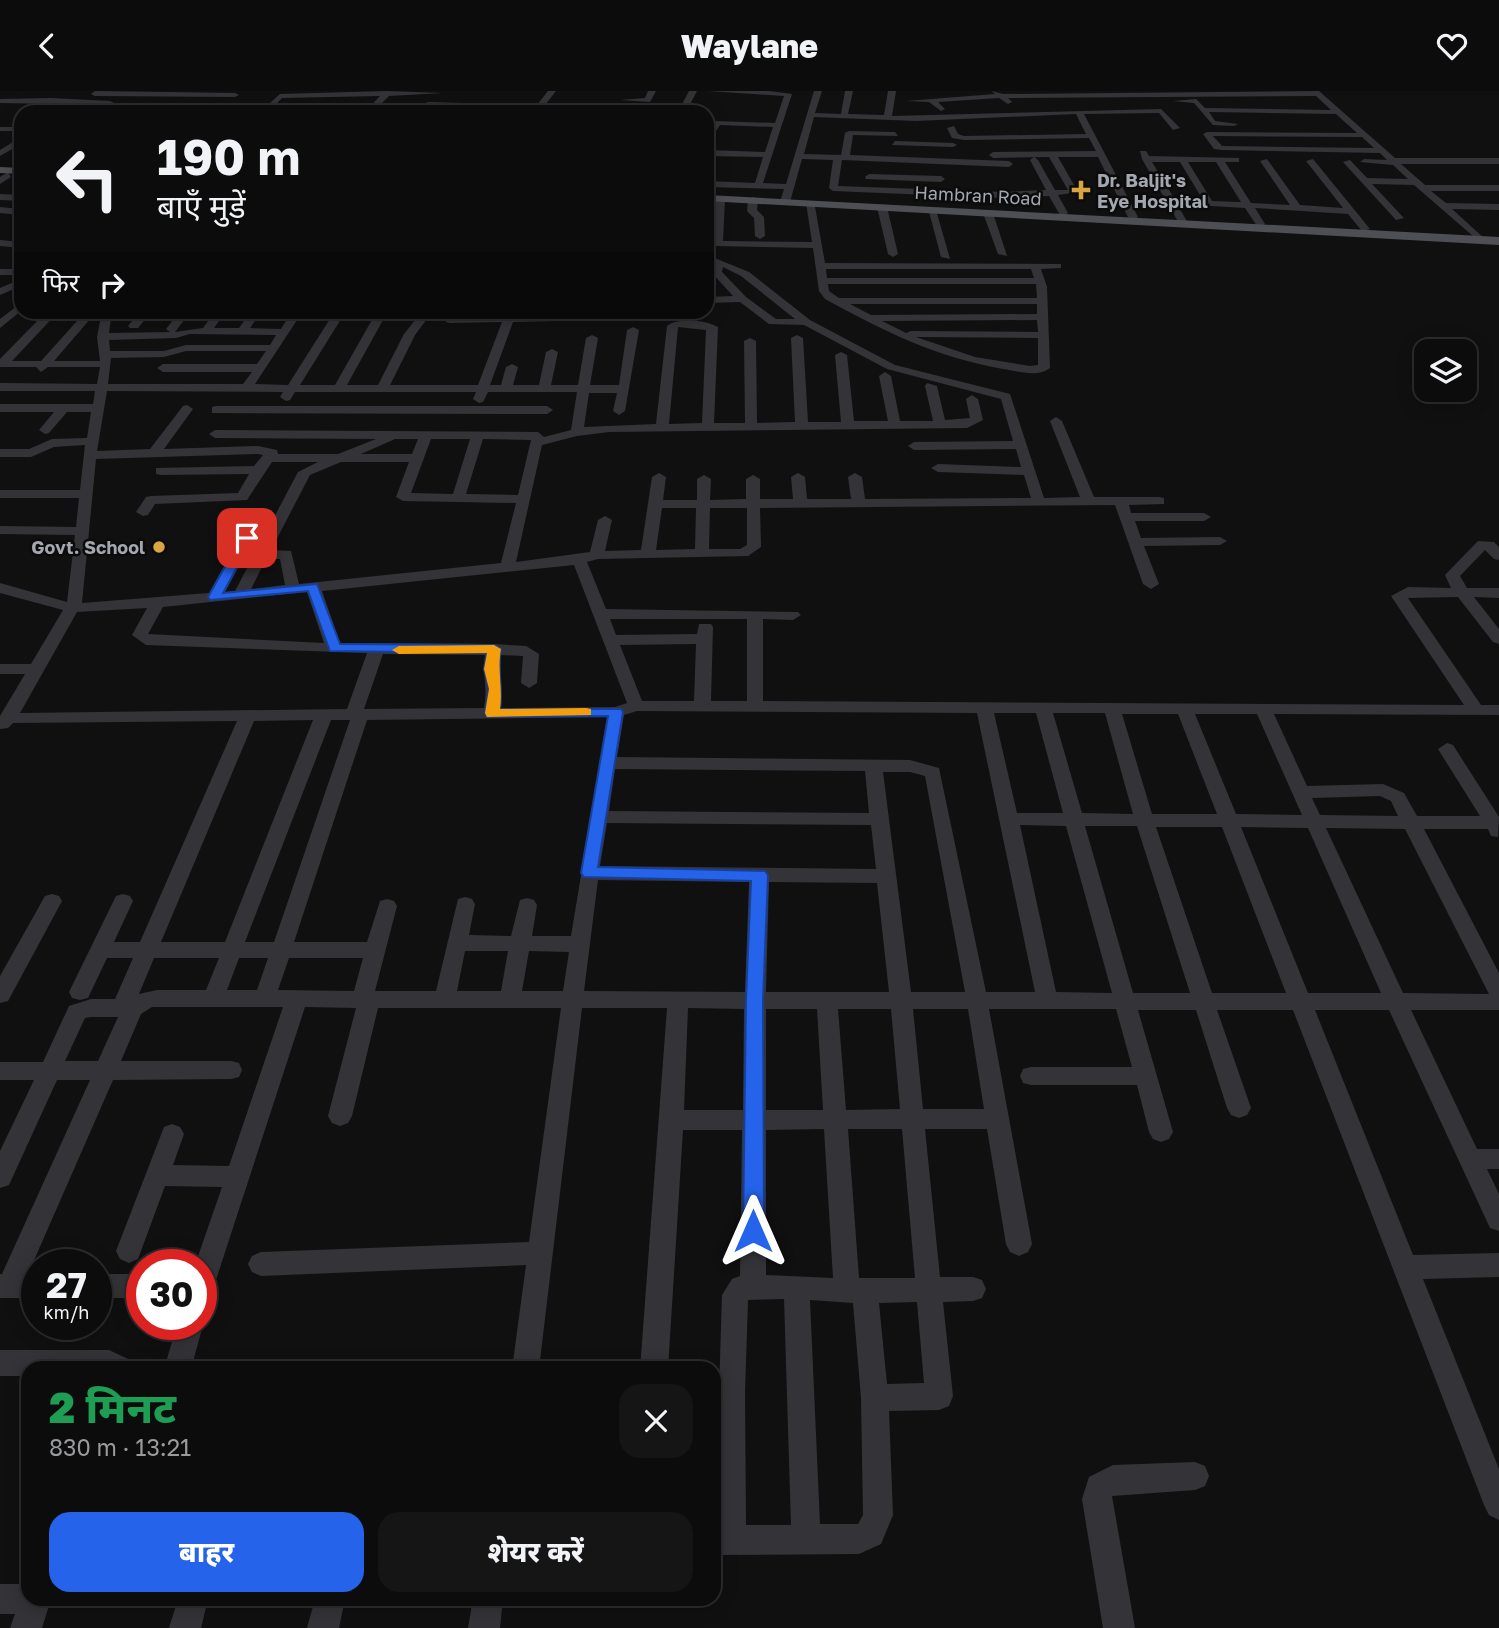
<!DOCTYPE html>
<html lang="hi">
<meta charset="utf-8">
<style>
:root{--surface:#0c0c0d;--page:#151516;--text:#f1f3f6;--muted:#9a9b9d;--line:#2c2c2e;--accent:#2563eb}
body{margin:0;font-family:"Golos Text","Noto Sans Devanagari",sans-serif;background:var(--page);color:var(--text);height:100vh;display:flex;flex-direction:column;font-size:26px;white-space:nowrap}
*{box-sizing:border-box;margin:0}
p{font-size:23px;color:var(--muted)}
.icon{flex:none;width:38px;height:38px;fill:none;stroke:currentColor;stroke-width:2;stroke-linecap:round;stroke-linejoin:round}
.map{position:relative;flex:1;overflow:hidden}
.side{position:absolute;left:21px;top:1270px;width:700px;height:245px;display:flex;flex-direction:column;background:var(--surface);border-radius:21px;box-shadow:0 4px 18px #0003,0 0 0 2px var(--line)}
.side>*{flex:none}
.top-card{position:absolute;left:14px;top:14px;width:700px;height:214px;border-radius:21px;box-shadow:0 4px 18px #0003,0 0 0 2px var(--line);background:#0c0c0d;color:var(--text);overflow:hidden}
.controls{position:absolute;left:1414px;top:248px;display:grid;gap:14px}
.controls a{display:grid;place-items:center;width:63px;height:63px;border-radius:14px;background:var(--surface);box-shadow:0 4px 18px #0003,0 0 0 2px var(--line);font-size:35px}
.speed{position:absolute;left:21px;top:1158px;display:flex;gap:14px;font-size:35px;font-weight:700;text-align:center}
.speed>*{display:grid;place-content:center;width:91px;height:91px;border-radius:50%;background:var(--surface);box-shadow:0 4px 18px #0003,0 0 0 2px var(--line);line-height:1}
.speed small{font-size:18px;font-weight:400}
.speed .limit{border:10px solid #d22;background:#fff;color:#111}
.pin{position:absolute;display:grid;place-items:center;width:60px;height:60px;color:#fff;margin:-30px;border-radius:14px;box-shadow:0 4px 10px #0006}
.me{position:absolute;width:77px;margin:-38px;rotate:0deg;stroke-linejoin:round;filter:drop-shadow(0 0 5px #0008)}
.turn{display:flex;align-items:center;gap:24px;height:147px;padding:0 28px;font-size:32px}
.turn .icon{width:91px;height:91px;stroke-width:2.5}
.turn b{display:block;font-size:49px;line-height:60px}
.then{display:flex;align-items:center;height:66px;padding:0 28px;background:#0003;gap:14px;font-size:26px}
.round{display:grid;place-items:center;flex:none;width:74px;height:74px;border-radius:21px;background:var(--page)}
.head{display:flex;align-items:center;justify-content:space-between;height:119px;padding:0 28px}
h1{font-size:42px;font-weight:800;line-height:52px;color:#1e9e55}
.cta{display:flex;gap:14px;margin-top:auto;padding:14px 28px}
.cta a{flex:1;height:80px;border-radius:21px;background:var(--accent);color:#fff;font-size:28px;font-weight:800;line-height:80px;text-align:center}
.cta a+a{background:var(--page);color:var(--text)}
header{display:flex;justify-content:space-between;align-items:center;height:91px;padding:0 28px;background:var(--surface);font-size:32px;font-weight:800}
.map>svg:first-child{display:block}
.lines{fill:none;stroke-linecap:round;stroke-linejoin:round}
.minor{fill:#343438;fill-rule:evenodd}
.major{fill:#4e4f54;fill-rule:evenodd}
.route{fill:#2563eb;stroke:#184099;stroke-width:2}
.slow{fill:#f59e0b}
.poi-dot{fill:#d9a541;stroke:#0b0b0c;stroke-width:2.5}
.labels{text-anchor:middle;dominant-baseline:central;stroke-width:5;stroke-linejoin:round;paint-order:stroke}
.far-poi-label{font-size:18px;font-weight:bold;fill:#a3a7b0;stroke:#0b0b0c;text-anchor:start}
.far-street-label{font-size:18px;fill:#a3a7b0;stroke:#0b0b0c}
</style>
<header><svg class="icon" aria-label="back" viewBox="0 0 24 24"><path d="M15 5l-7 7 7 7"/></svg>Waylane<svg class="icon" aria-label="heart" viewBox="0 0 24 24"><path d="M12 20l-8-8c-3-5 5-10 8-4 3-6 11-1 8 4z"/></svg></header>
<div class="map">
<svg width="1499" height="1537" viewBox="0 0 1499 1537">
<rect width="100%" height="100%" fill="#101011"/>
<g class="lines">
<g class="minor">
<polygon points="95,0 235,2 239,4 235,6 95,5 91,3"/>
<polygon points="387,0 443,2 389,5 373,21 365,21 380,5 282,7 268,21 260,21 280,3"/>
<polygon points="548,0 556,0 545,14 679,19 689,0 697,0 686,21 428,15 424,13 428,11 537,14"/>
<polygon points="648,0 656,0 650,11 620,9 645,7"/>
<path d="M708,0H769L792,3L763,92L786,93L814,0H822L815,22L841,23L845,0H853L848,23L884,24L888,0H896L892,25L1161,18L1180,37L1173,39L1159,22L1084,23L1138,126L1133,129L1128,126L1098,66H1058L1078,101L1058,104L1068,122L1063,125L1060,124L1049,105L1002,107L833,100L829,97L833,69L802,68L790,111L785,114L780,111L784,98L707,96V90L755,92L763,66L707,65V59L765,61L773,36L720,34L712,46L708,44L714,30L775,32L784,5ZM1076,23L1086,43L964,45L958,43L954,35L947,37L952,47L964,49L1089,47L1096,60L993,61L989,64L993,67L1049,66L1068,99H1055L1038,69L1034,66L1030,69L1046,99L1002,101L838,95L842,69L1009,76L1013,73L1009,70L850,64L853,44L898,45L895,41L849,40L845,42L841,64L804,63L814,26L916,30Z"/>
<path d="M992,0L1003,3L1319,0L1395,67H1499V73H1401L1425,94H1499V100H1431L1446,112L1499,113V119L1452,118L1484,147V151L1481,152L1414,94L1372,93L1404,127L1396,129L1343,71L1350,69L1367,87L1408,88L1393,74L1360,71L1364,68L1387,69L1380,62L1222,59L1214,58L1203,43L1207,41L1357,42L1336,23L1209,21L1215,30L1238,33L1234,35L1213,34L1194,12L1173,10L1196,8L1205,17L1331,19L1316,5L1008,7L1012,11L1008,13L999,7L938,11L945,18L941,20L929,11L906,10L995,3ZM1213,45L1362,46L1374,57L1222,55Z"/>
<polygon points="51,7 110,10 114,12 110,14 0,12 0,8"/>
<polygon points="213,15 216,19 144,20 140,18 144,16"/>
<rect x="0" y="36" width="21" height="4"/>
<polygon points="18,48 21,48 21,53 0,65 0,59"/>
<polygon points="895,50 953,52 957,54 953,56 892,54"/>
<path d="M1140,60H1146L1149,65L1239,67V71H1225L1251,112L1290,114L1260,70L1267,68L1300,114L1343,117L1306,70L1313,68L1370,138L1362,140L1348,123L1255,117L1265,133L1260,136L1257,135L1245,117L1177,113L1188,132L1180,134L1142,68ZM1152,71H1180L1203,109L1174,107ZM1188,71H1216L1241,111L1212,110Z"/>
<polygon points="8,81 11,86 0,93 0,86"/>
<polygon points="869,83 941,85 945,88 941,91 866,88 865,86"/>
<polygon points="0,103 21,104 21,110 0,109"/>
<path d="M720,105L725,108L723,150L812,151L806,112L814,110L825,172L1061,173V177L1041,178L1047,196L1050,277C1037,287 1018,280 1003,278C935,266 884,240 825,208L819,200L813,157L715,155V108ZM826,178H1031L1034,187H827ZM828,193H1036L1037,207H839L829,200ZM850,213H1037V223L871,224ZM1037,229L1038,241L911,240L906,242L882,230ZM916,246L1038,247V274L1030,275L975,266Z"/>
<polygon points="753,106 758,109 757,119 764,126 765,145 760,148 755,145 754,127 747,120 748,109"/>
<polygon points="882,113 887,116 898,163 893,166 888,163 877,116"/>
<polygon points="0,116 21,118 21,124 0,122"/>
<polygon points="928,117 936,119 950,168 941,166"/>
<polygon points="988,119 993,122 1007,165 998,163 983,122"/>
<polygon points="0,149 21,151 21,157 0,155"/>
<path d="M707,164L749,181L810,229L895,274L1010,303L1044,407L1080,406L1050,330L1056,326L1062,330L1094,406H1159L1164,407V413L1129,414L1131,422H1204L1211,426L1204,430H1135L1141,447L1220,446L1227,450L1220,454L1144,455L1159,493L1151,498L1143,493L1115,414L760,417L761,456L748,465L598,468L587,471L606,518L798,521L801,524L793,529L763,528V610L1464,614L1391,505L1408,496L1451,497L1445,484L1478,450L1494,451L1499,456V469L1494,468L1485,459L1460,485L1467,497H1499V507L1474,506L1499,538V553L1493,551L1458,506L1408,507L1481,614H1499V624L1274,623L1307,695L1383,693L1404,702L1417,725H1480L1438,658L1447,652L1453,654L1499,726L1498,746L1491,745L1488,738H1424L1499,882V919H1411L1477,1058H1499V1078H1487L1499,1103V1140L1490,1137L1389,919H1315L1413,1164L1499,1162V1186L1423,1188L1499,1378V1429L1489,1424L1484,1414L1293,919H1217L1251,1017L1247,1024L1239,1027L1231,1024L1227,1017L1196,919H1138L1173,1041L1169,1048L1161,1051L1153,1048L1149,1041L1137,994H1031L1023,992L1020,985L1023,978L1031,976H1132L1116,918H989L1032,1153L1028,1161L1019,1165L1010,1161L1006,1153L987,1038H925L940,1186H973L982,1189L986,1198L982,1207L973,1210L943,1211L953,1305L949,1315L939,1319L889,1320L893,1424L881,1453L859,1463L714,1464L722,1204L732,1188L740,1185L742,1039H683L668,1278H640L667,917H582L539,1278H512L526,1174L261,1185L252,1181L248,1173L252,1165L261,1161L529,1151L561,917H378L352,1025L348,1032L340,1035L332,1032L328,1025L356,917L305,916L214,1195L210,1204L201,1207V1174H195L222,1096L165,1095L138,1168L129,1172L120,1168L116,1160L164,1036L172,1033L180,1036L184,1043L173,1074L229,1075L283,916H152L141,923L121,970H231L239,972L242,979L239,986L231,988L113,989L28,1183H37V1207H0V1183H2L90,989H57L9,1094L0,1097V1060L34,989H0V971H43L69,915L91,908H115L133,867H107L88,907L80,909L72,907L69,901L116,805L123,803L130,805L133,810L114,851H140L237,630L13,632L8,637L0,638V625L25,583H0V573H31L63,519L0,502V492L67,511L75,444L0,443V435L76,436L79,407H0V399H80L85,354L54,356L31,366H0V358H29L52,348L87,347L91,321H67L49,342L45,343L39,339L54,321H0V313H93L95,300H0V292L97,293L100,276H48L41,281L36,276H0V268L47,220H59L12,270H41L86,220H97L54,270H100L97,246L102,220H112L109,242L170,241L166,238L180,220H191L175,241L203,237L215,220H226L214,237H239L251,220H262L250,237L281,238L292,220H303L255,293L288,294L335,220H346L300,294H335L377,220H388L347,294H378L404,243L422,220H433L415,244L390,294H478L502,231L450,232L446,231V227L505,225L506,220H517L516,224L618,220L615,226L603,229L513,231L490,294H501L506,276L512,273L518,276L513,294H539L546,261L552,258L558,261L551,294H578L586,247L592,244L598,247L590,294H619L627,239L633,236L639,239L625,320L619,324L613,320L617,302H589L584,336L656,333L667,235C677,226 707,229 718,236L714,332H745L744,250L750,247L756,250L757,332L795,331L791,247L797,244L803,247L808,331H841L835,264L841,261L847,264L854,330H888L879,285L885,281L891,285L900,330H933L925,295L927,292L937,295L945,329L970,327L966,308L972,304L978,308L983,329L967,337L609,341L577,345L542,354L516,471L590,461L598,429L605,425L612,429L605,460L641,459L652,386L659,382L666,386L663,409H697V388L704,384L711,388L710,409L746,408V388L753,384L760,388V408H793L791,386L798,382L805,386L807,408H851L848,386L855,382L862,386L865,408L1031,407L1024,384L938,381L931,377L938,373L1021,376L1016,358L914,359L908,355L914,351L1013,350L1001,308L887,278L804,234L769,233L740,211L707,212V206L733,205L712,182L713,172L707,170ZM723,176L741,185L795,228H776L746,206L722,181ZM678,236L706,239L702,332L669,333ZM190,243L276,244L270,254H186L164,260H110L109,249L176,247ZM186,260H266L257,273H163L157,277L163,281H252L243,293H108L111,267L164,266ZM107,300L283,301L280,306L286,310L290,309L295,301H476L473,308L479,312L483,311L488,301H577L571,339L544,346L538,341L215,339L209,343L215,347L376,348L338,363H278L277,359L258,355L164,358L193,318L187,314L183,315L150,358L97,360ZM395,348H418L412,363H361ZM431,348H470L453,403L411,402ZM483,348L531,349L518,404L466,403ZM258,363L263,364L254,375L156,377V383L161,384L249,383L238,402L151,405L146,406L136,421L143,425L148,424L155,413L247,409L272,371H318L298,381L235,500L225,501L265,427L263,424H253L209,502L82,512L96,368ZM341,371H409L396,406L403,410L516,412L501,472L299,493L291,460L271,459L310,384ZM662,417H696L695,458L656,459ZM710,417H747V454L740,458H709ZM266,468H280L285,494L251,498ZM574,474L627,612L615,616L501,617C504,597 498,583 501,564L523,565L521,592L529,597L537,592L539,563L526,555L494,553L340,552L322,500ZM307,501L324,552L148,543L163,516ZM147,517L132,544L146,554L367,562L347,618L20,622L77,521ZM610,528H747V610H711L713,536L711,533H699L697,543L616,544ZM696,553L694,610H642L620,554ZM383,563L485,564C482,583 488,597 484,617L364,618ZM637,620L977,622L1035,901H986L939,677L910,669L617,666L624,624ZM994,622H1036L1063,722H1017ZM1053,622H1105L1133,723L1082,722ZM1122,623H1178L1217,723H1152ZM1195,623H1257L1302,724L1236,723ZM607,626L571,845H532L537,814L534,809L527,807L520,809L511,845L469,844L475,813L472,808L465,806L458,808L436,900H375L397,815L394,810L387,808L380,810L367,851H294L367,629ZM313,629L225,851H161L254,630ZM331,629H350L274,851H245ZM615,678L865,680L869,722L609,720ZM883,681H910L925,685L965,901H911ZM1380,705L1391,710L1398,725L1320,724L1312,707ZM607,732L871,734L876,778L600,775ZM1020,734L1066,735L1112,902L1056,901ZM1085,735H1137L1190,902H1133ZM1156,736H1222L1286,902H1212ZM1241,736L1308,737L1381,902H1308ZM1326,737L1405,738L1489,903L1403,902ZM598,789L749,791L745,901L584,900ZM769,791L877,792L889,901H766ZM465,860H508L501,900H457ZM529,860L569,861L563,900H522ZM154,867H219L206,899H157L139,903ZM239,867H268L257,899H227ZM289,867H363L354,900L278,899ZM688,917L744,918L743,1019H684ZM766,918H817L823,1019H766ZM838,918H891L900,1018L846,1019ZM913,918H968L984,1018H923ZM91,926H118L98,970H65L85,927ZM824,1038L833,1187L766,1184V1039ZM848,1038H902L915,1187H859ZM784,1208L791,1434H746L745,1302L748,1209ZM810,1209L853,1212L861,1307L863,1424L858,1433H820ZM917,1211L924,1292L887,1293L879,1212Z"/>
<rect x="0" y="178" width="21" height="6"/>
<polygon points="21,188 21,195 0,204 0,197"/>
<polygon points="21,212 21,220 0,237 0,228"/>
<polygon points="141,220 152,220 138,237 130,237 128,235"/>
<polygon points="216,315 547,315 553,319 547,323 212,322 212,316"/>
<polygon points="52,803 59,805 62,810 8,910 0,912 0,885 45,805"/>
<rect x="96" y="1183" width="46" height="24"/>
<polygon points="201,1229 203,1234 191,1278 164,1278 177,1234 201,1234"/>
<polygon points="0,1259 109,1259 128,1268 131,1278 28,1278 28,1285 0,1285"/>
<polygon points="1195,1371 1205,1375 1209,1385 1205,1395 1195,1399 1112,1405 1135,1537 1103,1537 1082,1408 1089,1386 1113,1374"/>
<polygon points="0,1493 28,1493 28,1508 51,1508 42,1537 10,1537 15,1523 0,1523"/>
<polygon points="178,1508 208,1508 201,1537 169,1537"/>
<polygon points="315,1508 345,1508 339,1537 307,1537"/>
<polygon points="473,1508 503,1508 500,1537 468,1537"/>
</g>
<g class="major">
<polygon points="0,76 21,77 21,83 0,82"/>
<polygon points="707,104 1499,146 1499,154 707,110"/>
</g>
</g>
<path class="route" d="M247,443L253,447L223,502L317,493L340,553L494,554L501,558C497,579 503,597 500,618H621L623,621L598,776L765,780L768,784L763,908L764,1140L761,1147L753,1149L746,1147L743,1140L746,908L751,790L584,786L581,782L608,625L487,626L485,622L489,598L484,578L487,562L330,560L308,500L210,509L208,506L241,447Z"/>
<path class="slow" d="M494,554L501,558C497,579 503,597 500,618L586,617L591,618V624L487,626L485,622L489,598L484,578L487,562L399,563L392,559L399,555Z"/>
<g class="poi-dot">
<path d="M1077.5 88.5h7v7h7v7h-7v7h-7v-7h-7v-7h7z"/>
<circle cx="159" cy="456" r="7"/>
</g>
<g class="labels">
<g class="far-poi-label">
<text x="1097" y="89">Dr. Baljit's<tspan x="1097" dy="21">Eye Hospital</tspan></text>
<text x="145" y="456" text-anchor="end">Govt. School</text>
</g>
<g class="far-street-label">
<text transform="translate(978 104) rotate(3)">Hambran Road</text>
</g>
</g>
</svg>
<div class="controls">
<a><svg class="icon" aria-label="layers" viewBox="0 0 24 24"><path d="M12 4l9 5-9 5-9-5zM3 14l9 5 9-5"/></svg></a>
</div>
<div class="speed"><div>27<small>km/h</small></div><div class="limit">30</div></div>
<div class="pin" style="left:247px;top:447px;background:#d93025"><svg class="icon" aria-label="arrive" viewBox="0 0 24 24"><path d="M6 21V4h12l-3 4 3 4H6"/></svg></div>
<svg class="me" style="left:753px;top:1140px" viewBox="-20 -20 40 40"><path d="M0-17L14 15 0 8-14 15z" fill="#2563eb" stroke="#fff" stroke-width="4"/></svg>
<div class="top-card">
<div class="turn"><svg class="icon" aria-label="left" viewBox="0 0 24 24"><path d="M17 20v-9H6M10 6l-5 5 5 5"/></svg><div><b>190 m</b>बाएँ मुड़ें</div></div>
<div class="then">फिर<svg class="icon" aria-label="right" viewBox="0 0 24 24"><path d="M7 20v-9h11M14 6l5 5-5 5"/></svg></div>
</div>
<section class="side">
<div class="head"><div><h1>2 मिनट</h1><p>830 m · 13:21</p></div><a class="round"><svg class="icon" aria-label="close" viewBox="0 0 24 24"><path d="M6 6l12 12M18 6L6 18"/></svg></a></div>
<div class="cta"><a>बाहर</a><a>शेयर करें</a></div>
</section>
</div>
